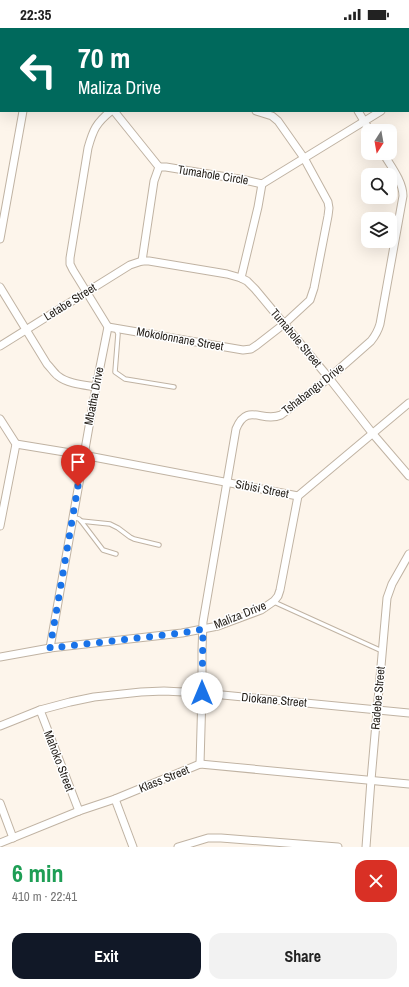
<!DOCTYPE html>
<meta charset="utf-8">
<style>
:root{--surface:#fff;--page:#f2f2f2;--text:#222;--muted:#767676;--accent:#111827}
body{margin:0;font-family:"Archivo Narrow",sans-serif;background:var(--page);color:var(--text);height:100vh;display:flex;flex-direction:column;font-size:15px;white-space:nowrap}
*{box-sizing:border-box;margin:0}
p{font-size:13px;color:var(--muted)}
.icon{flex:none;width:22px;height:22px;fill:none;stroke:currentColor;stroke-width:2;stroke-linecap:round;stroke-linejoin:round}
.map{position:relative;height:819px;overflow:hidden}
.sheet{display:flex;flex-direction:column;background:var(--surface);flex:1}
.sheet>*{flex:none}
.top-card{position:absolute;left:0px;top:0px;width:409px;height:84px;box-shadow:0 4px 16px #0002;background:#00695c;color:#fff;overflow:hidden}
.needle{width:26px;rotate:191deg}
.tools{position:absolute;left:361px;top:96px;display:grid;gap:8px}
.tools a{display:grid;place-items:center;width:36px;height:36px;border-radius:8px;background:var(--surface);box-shadow:0 4px 16px #0002;font-size:20px}
.pin{position:absolute;display:grid;place-items:center;width:34px;height:34px;color:#fff;margin:-41px -17px;border-radius:50% 50% 50% 0;rotate:-45deg;box-shadow:0 0 4px #0007}
.pin .icon{rotate:45deg}
.me{position:absolute;width:44px;margin:-22px;rotate:0deg;stroke-linejoin:round;filter:drop-shadow(0 0 3px #0008)}
.turn{display:flex;align-items:center;gap:14px;height:84px;padding:0 12px;font-size:18px}
.turn .icon{width:52px;height:52px;stroke-width:2.5}
.turn b{display:block;font-size:28px;line-height:34px}
.round{display:grid;place-items:center;flex:none;width:42px;height:42px;border-radius:12px;background:var(--page)}
.headline{display:flex;align-items:center;justify-content:space-between;height:68px;padding:0 12px}
h1{font-size:24px;font-weight:700;line-height:30px;color:#1e9e55}
.button{display:flex;gap:8px;margin-top:auto;padding:8px 12px}
.button a{flex:1;height:46px;border-radius:12px;background:var(--accent);color:#fff;font-size:16px;font-weight:700;line-height:46px;text-align:center}
.button a+a{background:var(--page);color:var(--text)}
.status{display:flex;justify-content:space-between;align-items:center;height:28px;padding:0 20px;background:var(--surface);direction:ltr}
.status svg{height:11px;fill:currentColor}
.map>svg:first-child{display:block}
.lines{fill:none;stroke-linecap:round;stroke-linejoin:round}
.lane-casing{stroke:#c0b3a3;stroke-width:5.5}
.street-casing{stroke:#c0b3a3;stroke-width:9}
.lane{stroke:#fff;stroke-width:3.5}
.street{stroke:#fff;stroke-width:7}
.route{stroke:#1a73e8;stroke-width:7;stroke-dasharray:0 12.6}
.labels{text-anchor:middle;dominant-baseline:central;stroke-width:3;stroke-linejoin:round;paint-order:stroke}
.street-label{font-size:12px;fill:#231e18;stroke:#fff}
</style>
<div class="status"><b>22:35</b><svg viewBox="0 0 49 12"><path d="M0 12V9h3v3zM5 12V6h3v6zM10 12V3h3v9zM15 12V0h3v12zM26 1h20v11H26zM47 4h2v5h-2z"/></svg></div>
<div class="map">
<svg width="409" height="819" viewBox="0 0 409 819">
<rect width="100%" height="100%" fill="#fdf5eb"/>
<g class="lines">
<g class="lane-casing">
<g id="lane">
<polyline points="116,301 118,306 115,344 125,351 174,359"/>
<polyline points="73,489 79,491 81,493 103,522 116,526"/>
<polyline points="81,493 110,496 118,500 130,509 134,511 159,517"/>
<polyline points="274,574 382,623"/>
</g>
</g>
<g class="street-casing">
<g id="street">
<polyline points="45,0 46,1"/>
<polyline points="197,0 203,1"/>
<polyline points="101,1 102,0"/>
<polyline points="337,1 338,0"/>
<polyline points="408,2 409,3"/>
<polyline points="408,66 409,66"/>
<polyline points="114,83 159,139"/>
<polyline points="358,83 370,103"/>
<polyline points="159,139 166,139 245,152 262,156"/>
<polyline points="262,156 381,83"/>
<polyline points="0,211 23,83"/>
<polyline points="142,233 154,153 159,139"/>
<polyline points="241,250 258,179 262,156"/>
<path d="M0,259L47,336C51,340 54,345 58,348C68,356 84,357 96,359"/>
<polyline points="108,299 243,322 251,321 257,317 284,296 310,272 314,260 328,188 329,180 328,174 304,130 278,93 272,88 256,83"/>
<polyline points="0,318 130,237 142,233 149,233 227,246 241,250 247,253 255,261 329,350 373,406 409,448"/>
<polyline points="0,391 16,416 0,498"/>
<polyline points="16,416 83,427 298,468"/>
<path d="M50,620L96,359L108,299L73,242L70,236V230L88,120C93,102 96,95 111,83"/>
<polyline points="0,629 50,620 182,605 218,598 261,582 274,573 278,568 280,562 298,468 409,375"/>
<polyline points="40,682 79,783"/>
<polyline points="0,698 40,682 70,674 94,669 141,664 164,663 202,665 409,685"/>
<path d="M200,736L202,665V622L203,594L236,401C247,374 262,395 281,387L329,350L371,313C375,308 378,303 380,296L403,168C403,153 390,137 383,125"/>
<polyline points="115,771 133,819"/>
<polyline points="0,775 13,810"/>
<polyline points="0,815 79,783 115,771 200,736 409,756"/>
<polyline points="178,819 208,810 221,810 338,819"/>
<polyline points="366,819 371,752 387,570 392,556 409,526"/>
</g>
</g>
<use href="#lane" class="lane"/>
<use href="#street" class="street"/>
</g>
<g class="lines">
<polyline class="route" points="78,458 50,620 182,605 203,601 202,665"/>
</g>
<g class="labels">
<g class="street-label">
<text transform="translate(213 147) rotate(9)">Tumahole Circle</text>
<text transform="translate(70 274) rotate(-32)">Letabe Street</text>
<text transform="translate(296 310) rotate(50)">Tumahole Street</text>
<text transform="translate(180 311) rotate(10)">Mokolonnane Street</text>
<text transform="translate(313 361) rotate(-38)">Tshabangu Drive</text>
<text transform="translate(94 368) rotate(-79)">Mbatha Drive</text>
<text transform="translate(262 461) rotate(11)">Sibisi Street</text>
<text transform="translate(240 587) rotate(-22)">Maliza Drive</text>
<text transform="translate(378 670) rotate(-85)">Radebe Street</text>
<text transform="translate(274 672) rotate(5)">Diokane Street</text>
<text transform="translate(59 733) rotate(69)">Mahoko Street</text>
<text transform="translate(164 751) rotate(-22)">Klass Street</text>
</g>
</g>
</svg>
<div class="tools">
<a><svg class="needle" viewBox="-14 -14 28 28"><path d="M0-13l5 13h-10z" fill="#e53935"/><path d="M0 13l5-13h-10z" fill="#767676"/></svg></a>
<a><svg class="icon" aria-label="search" viewBox="0 0 24 24"><circle cx="10" cy="10" r="6"/><path d="M15 15l6 6"/></svg></a>
<a><svg class="icon" aria-label="layers" viewBox="0 0 24 24"><path d="M12 4l9 5-9 5-9-5zM3 14l9 5 9-5"/></svg></a>
</div>
<div class="pin" style="left:78px;top:458px;background:#d93025"><svg class="icon" aria-label="arrive" viewBox="0 0 24 24"><path d="M6 21V4h12l-3 4 3 4H6"/></svg></div>
<svg class="me" style="left:202px;top:665px" viewBox="-20 -20 40 40"><circle r="19" fill="#fff"/><path d="M0-13L10 11 0 6-10 11z" fill="#1a73e8"/></svg>
<div class="top-card">
<div class="turn"><svg class="icon" aria-label="left" viewBox="0 0 24 24"><path d="M17 20v-9H6M10 6l-5 5 5 5"/></svg><div><b>70 m</b>Maliza Drive</div></div>
</div>
</div>
<section class="sheet">
<div class="headline"><div><h1>6 min</h1><p>410 m · 22:41</p></div><a class="round" style="background:#d93025;color:#fff"><svg class="icon" aria-label="close" viewBox="0 0 24 24"><path d="M6 6l12 12M18 6L6 18"/></svg></a></div>
<div class="button"><a>Exit</a><a>Share</a></div>
</section>
